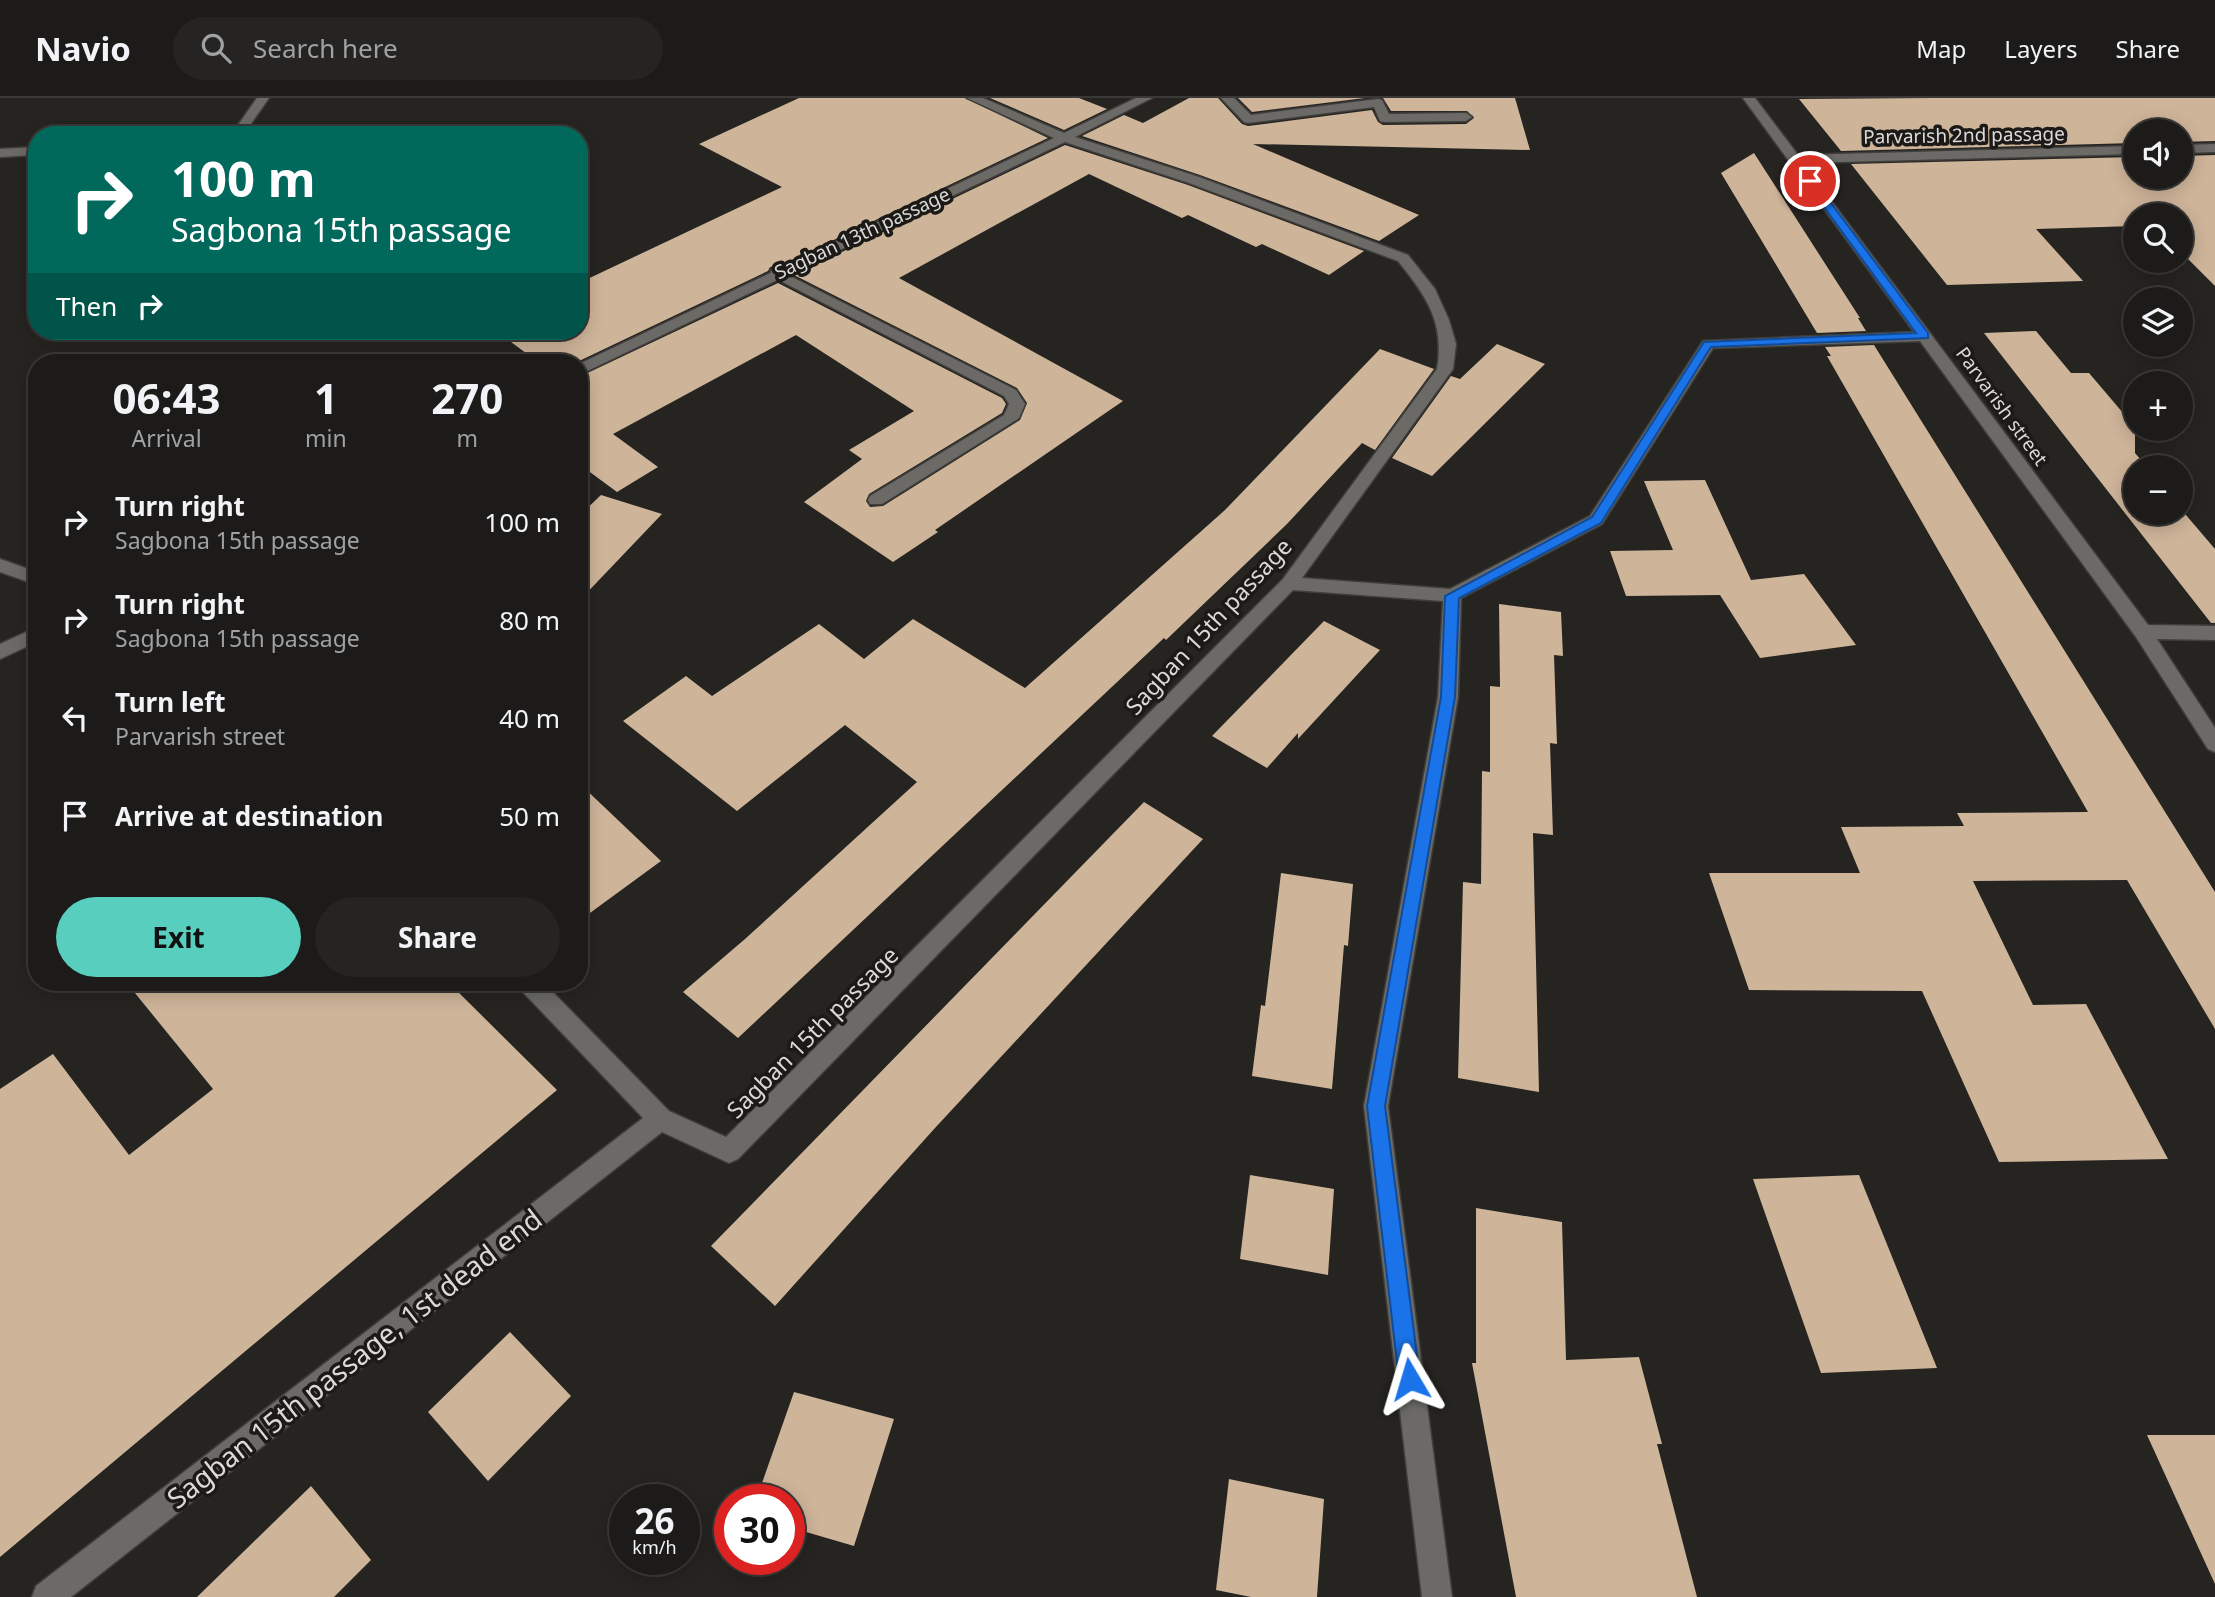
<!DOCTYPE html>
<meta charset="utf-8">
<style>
:root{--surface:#1c1b19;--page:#252422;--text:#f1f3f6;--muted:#a0a1a2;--line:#3a3938;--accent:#58cebf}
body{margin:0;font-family:"Noto Sans",sans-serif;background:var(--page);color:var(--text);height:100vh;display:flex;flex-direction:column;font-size:26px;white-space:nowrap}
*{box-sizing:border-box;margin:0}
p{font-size:23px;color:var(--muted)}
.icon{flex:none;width:38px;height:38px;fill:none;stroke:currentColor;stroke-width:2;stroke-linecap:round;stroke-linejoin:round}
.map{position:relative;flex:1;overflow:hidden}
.panel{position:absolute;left:28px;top:256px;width:560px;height:637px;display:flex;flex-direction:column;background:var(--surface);border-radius:28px;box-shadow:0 4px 18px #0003,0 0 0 2px var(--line)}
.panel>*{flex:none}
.hud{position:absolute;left:28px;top:28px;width:560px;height:214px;border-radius:28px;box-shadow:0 4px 18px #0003,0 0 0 2px var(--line);background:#00695c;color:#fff;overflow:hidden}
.controls{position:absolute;left:2123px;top:21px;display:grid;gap:14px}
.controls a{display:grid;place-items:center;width:70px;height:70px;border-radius:50%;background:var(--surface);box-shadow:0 4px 18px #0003,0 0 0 2px var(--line);font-size:35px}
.speed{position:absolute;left:609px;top:1386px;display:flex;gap:14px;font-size:35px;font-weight:700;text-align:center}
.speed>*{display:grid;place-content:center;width:91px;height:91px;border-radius:50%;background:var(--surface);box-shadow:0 4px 18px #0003,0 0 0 2px var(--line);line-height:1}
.speed small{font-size:18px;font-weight:400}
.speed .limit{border:10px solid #d22;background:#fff;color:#111}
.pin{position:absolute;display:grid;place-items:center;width:60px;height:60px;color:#fff;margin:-30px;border:4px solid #fff;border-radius:50%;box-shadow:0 2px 7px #0007}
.me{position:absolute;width:77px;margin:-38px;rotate:353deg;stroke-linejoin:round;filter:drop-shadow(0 0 5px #0008)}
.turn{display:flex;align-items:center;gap:24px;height:147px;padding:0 28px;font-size:32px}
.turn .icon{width:91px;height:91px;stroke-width:2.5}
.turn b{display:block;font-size:49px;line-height:60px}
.then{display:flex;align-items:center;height:66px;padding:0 28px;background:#0003;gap:14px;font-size:26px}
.eta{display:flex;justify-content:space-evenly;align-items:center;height:119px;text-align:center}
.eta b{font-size:42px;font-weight:700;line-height:49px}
.action{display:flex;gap:14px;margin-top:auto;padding:14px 28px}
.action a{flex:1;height:80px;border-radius:42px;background:var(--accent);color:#111;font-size:28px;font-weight:700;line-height:80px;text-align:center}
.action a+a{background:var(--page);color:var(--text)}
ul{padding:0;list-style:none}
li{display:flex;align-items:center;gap:21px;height:98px;padding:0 28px}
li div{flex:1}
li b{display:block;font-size:26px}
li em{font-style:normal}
header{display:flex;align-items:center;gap:42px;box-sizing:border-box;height:98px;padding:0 35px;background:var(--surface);border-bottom:2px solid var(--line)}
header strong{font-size:33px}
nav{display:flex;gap:38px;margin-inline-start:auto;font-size:24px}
.search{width:490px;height:63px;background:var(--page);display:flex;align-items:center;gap:18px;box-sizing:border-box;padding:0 24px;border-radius:38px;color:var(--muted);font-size:26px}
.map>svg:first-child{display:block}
.building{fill:#ceb499}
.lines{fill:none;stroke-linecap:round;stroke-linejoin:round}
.lane-casing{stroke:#3f3e3b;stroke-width:3}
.street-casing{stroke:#3f3e3b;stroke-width:3}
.lane{fill:#6b6a66;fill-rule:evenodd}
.street{fill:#6b6a66;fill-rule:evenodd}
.route{fill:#1a73e8;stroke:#114b97;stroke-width:2}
.labels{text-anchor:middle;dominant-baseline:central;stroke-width:7;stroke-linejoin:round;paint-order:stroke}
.far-street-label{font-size:19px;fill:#dbdad8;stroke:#1c1a17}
.street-label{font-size:23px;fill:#dbdad8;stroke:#1c1a17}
.near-street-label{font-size:28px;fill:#dbdad8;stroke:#1c1a17}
</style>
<header>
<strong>Navio</strong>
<div class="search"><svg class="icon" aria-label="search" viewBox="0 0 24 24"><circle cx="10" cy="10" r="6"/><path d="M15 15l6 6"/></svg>Search here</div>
<nav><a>Map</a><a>Layers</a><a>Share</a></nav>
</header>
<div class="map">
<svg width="2215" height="1499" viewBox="0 0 2215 1499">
<rect width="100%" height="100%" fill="#252421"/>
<g class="building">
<polygon points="799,0 965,0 1048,40 777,169 770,169 768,173 577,264 538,264 496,233 579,233 579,185 782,89 699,46"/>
<polygon points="990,0 1079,0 1107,11 1064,32"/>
<polygon points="1189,0 1218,0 1242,26 1248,28 1372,12 1378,24 1383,27 1466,26 1474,20 1467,13 1391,13 1383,0 1515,0 1530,52 1253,46 1419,117 1379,143 1200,77 1082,38 1124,17 1143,25"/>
<polygon points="1238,0 1365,0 1252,14"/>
<polygon points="1931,0 2215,0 2215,43 2180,44 2180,33 2135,33 2135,45 1841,53 1799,1"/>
<polygon points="1065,47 1188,87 1364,153 1329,177 1262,146 1256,149 1188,117 1182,120 1089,76 899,180 1123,303 935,432 938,434 893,464 804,404 862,361 849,352 914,313 796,237 613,336 658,369 617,394 579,366 579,279 778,185 1002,300 1006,306 1002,315 869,396 866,403 870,409 883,408 1020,322 1027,305 1017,290 794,177"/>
<polygon points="1754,55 1860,220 1858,220 1866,233 1817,235 1721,75"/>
<polygon points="2215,57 2215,188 2180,153 2180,117 2135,117 2135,128 2036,131 2083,183 1947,187 1851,66 2135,59 2135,79 2180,79 2180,58"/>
<polygon points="2036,233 2071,275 2089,275 2135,329 2135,355 2147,369 2135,369 2135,415 2180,415 2180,410 2215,451 2215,525 2211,525 1984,235"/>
<polygon points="1497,246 1545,266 1432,378 1392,360 1451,278 1460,281"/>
<polygon points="1874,247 2215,794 2215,931 2127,782 1973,783 2033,907 2086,906 2168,1061 1999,1064 1922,893 1749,892 1709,775 1860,775 1841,729 1964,728 1957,715 2088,714 1827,258 1831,258 1825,249"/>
<polygon points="1380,251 1434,271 1375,352 1362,345 1287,426 1166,542 1164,540 738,940 683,894 745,841 917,684 845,627 737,713 623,623 686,578 712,598 819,526 864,561 913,521 1025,590 1225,412"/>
<polygon points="1705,382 1751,482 1804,476 1856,547 1760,560 1720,497 1626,498 1610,453 1673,452 1644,383"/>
<polygon points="601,397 662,416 579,503 579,418"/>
<polygon points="1499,506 1561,514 1563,558 1554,557 1557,646 1550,645 1553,737 1533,735 1539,994 1458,980 1463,784 1481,786 1482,673 1490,674 1490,588 1500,589"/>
<polygon points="1324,523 1380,552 1298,641 1298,635 1267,670 1212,638"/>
<polygon points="579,685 661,763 579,823"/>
<polygon points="1144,704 1203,741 935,1030 775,1208 711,1148"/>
<polygon points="1281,775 1353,786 1348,848 1344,847 1332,991 1252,978 1261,907 1265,908"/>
<polygon points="126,884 448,884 557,992 0,1459 0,991 53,956 129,1057 213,991"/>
<polygon points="1250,1077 1334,1091 1328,1177 1240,1161"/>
<polygon points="1859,1077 1937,1270 1821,1275 1753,1081"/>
<polygon points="1476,1110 1562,1124 1566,1262 1639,1259 1662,1346 1657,1346 1697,1499 1516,1499 1472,1265 1476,1265"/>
<polygon points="510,1234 571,1298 488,1383 428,1314"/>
<polygon points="794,1294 894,1321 854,1448 789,1429 789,1402 756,1402"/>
<polygon points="2147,1337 2215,1337 2215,1486"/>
<polygon points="1229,1381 1324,1401 1317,1499 1251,1499 1216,1492"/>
<polygon points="311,1388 371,1462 334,1499 197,1499"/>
</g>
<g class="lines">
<g class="lane-casing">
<g id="lane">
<polygon points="1221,0 1234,0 1251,17 1378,1 1382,2 1389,16 1466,15 1472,19 1466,23 1384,24 1380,23 1374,9 1248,25 1244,24"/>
<polygon points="776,171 1016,292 1025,306 1019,320 882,406 870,406 868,402 870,398 1004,317 1009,306 1004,298 771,178 771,172"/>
</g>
</g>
<g class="street-casing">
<g id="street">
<polygon points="257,0 269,0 243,37 231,37"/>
<path d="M967,0H983L1064,35L1136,0H1152L1075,39L1199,79L1408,157L1435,191L1449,222L1456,246L1453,271L1302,480L1450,491L1590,418L1703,243L1914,234L1743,0H1755L1798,57L2135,48V56L1803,65L2148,527L2215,528V542L2157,541L2215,630V654L2208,651L2136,539L1920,243L1713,250L1602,426L1461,500L1458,599L1388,1008L1452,1499H1422L1364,1008L1438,599L1443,503L1293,492L738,1061L729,1065L662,1034L71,1499H32L36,1488L643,1020L520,891L517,884H543L669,1013L726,1039L1283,481L1437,271C1445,224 1426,198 1398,163L1189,85L1065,44L579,277V266L1054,40Z"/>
<polygon points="2215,46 2215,54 2180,55 2180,47"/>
<polygon points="37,49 37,57 0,59 0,51"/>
<polygon points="0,461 37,474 37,487 0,474"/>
<polygon points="37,529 37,544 0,561 0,546"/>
</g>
</g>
<use href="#lane" class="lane"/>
<use href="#street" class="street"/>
</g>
<polygon class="route" points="1810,80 1813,81 1928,235 1928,240 1711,249 1601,425 1459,500 1455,599 1385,1008 1420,1281 1417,1288 1410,1291 1402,1288 1399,1281 1367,1008 1441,599 1445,498 1592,419 1704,244 1916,235 1805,83"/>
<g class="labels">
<g class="far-street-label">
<text transform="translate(1964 37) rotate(-1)">Parvarish 2nd passage</text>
<text transform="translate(862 135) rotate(-25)">Sagban 13th passage</text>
<text transform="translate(2002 308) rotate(54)">Parvarish street</text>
</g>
<g class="street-label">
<text transform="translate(1208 528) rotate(-47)">Sagban 15th passage</text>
<text transform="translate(812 934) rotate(-45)">Sagban 15th passage</text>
</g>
<g class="near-street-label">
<text transform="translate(354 1260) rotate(-38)">Sagban 15th passage, 1st dead end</text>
</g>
</g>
</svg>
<div class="controls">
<a><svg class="icon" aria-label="sound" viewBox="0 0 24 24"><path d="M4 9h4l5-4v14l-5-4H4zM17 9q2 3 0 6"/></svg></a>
<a><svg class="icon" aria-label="search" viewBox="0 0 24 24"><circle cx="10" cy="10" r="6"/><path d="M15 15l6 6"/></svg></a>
<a><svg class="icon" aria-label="layers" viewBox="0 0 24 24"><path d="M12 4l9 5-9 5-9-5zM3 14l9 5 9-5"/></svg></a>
<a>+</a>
<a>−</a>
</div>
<div class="speed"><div>26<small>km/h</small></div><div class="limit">30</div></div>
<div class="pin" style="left:1810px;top:83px;background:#d93025"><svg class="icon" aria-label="arrive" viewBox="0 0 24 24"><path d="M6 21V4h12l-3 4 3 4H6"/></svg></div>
<svg class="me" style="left:1410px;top:1281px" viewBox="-20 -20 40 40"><path d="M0-17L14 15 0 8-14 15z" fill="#1a73e8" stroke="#fff" stroke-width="4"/></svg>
<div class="hud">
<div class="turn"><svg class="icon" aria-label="right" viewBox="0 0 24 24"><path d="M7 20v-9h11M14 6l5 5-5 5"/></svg><div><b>100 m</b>Sagbona 15th passage</div></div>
<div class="then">Then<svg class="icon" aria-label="right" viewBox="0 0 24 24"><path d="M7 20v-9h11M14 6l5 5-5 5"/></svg></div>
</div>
<section class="panel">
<div class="eta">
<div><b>06:43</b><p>Arrival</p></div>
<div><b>1</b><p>min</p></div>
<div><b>270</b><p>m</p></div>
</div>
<ul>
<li><svg class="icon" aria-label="right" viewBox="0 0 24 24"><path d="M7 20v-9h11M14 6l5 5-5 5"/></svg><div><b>Turn right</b><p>Sagbona 15th passage</p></div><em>100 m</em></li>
<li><svg class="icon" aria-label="right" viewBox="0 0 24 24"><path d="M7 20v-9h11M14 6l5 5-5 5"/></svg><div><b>Turn right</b><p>Sagbona 15th passage</p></div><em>80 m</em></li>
<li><svg class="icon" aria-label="left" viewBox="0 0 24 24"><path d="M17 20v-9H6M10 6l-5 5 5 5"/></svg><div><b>Turn left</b><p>Parvarish street</p></div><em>40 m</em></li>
<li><svg class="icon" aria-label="arrive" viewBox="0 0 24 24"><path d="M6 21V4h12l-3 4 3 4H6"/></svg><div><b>Arrive at destination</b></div><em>50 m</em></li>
</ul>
<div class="action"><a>Exit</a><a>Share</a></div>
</section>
</div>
